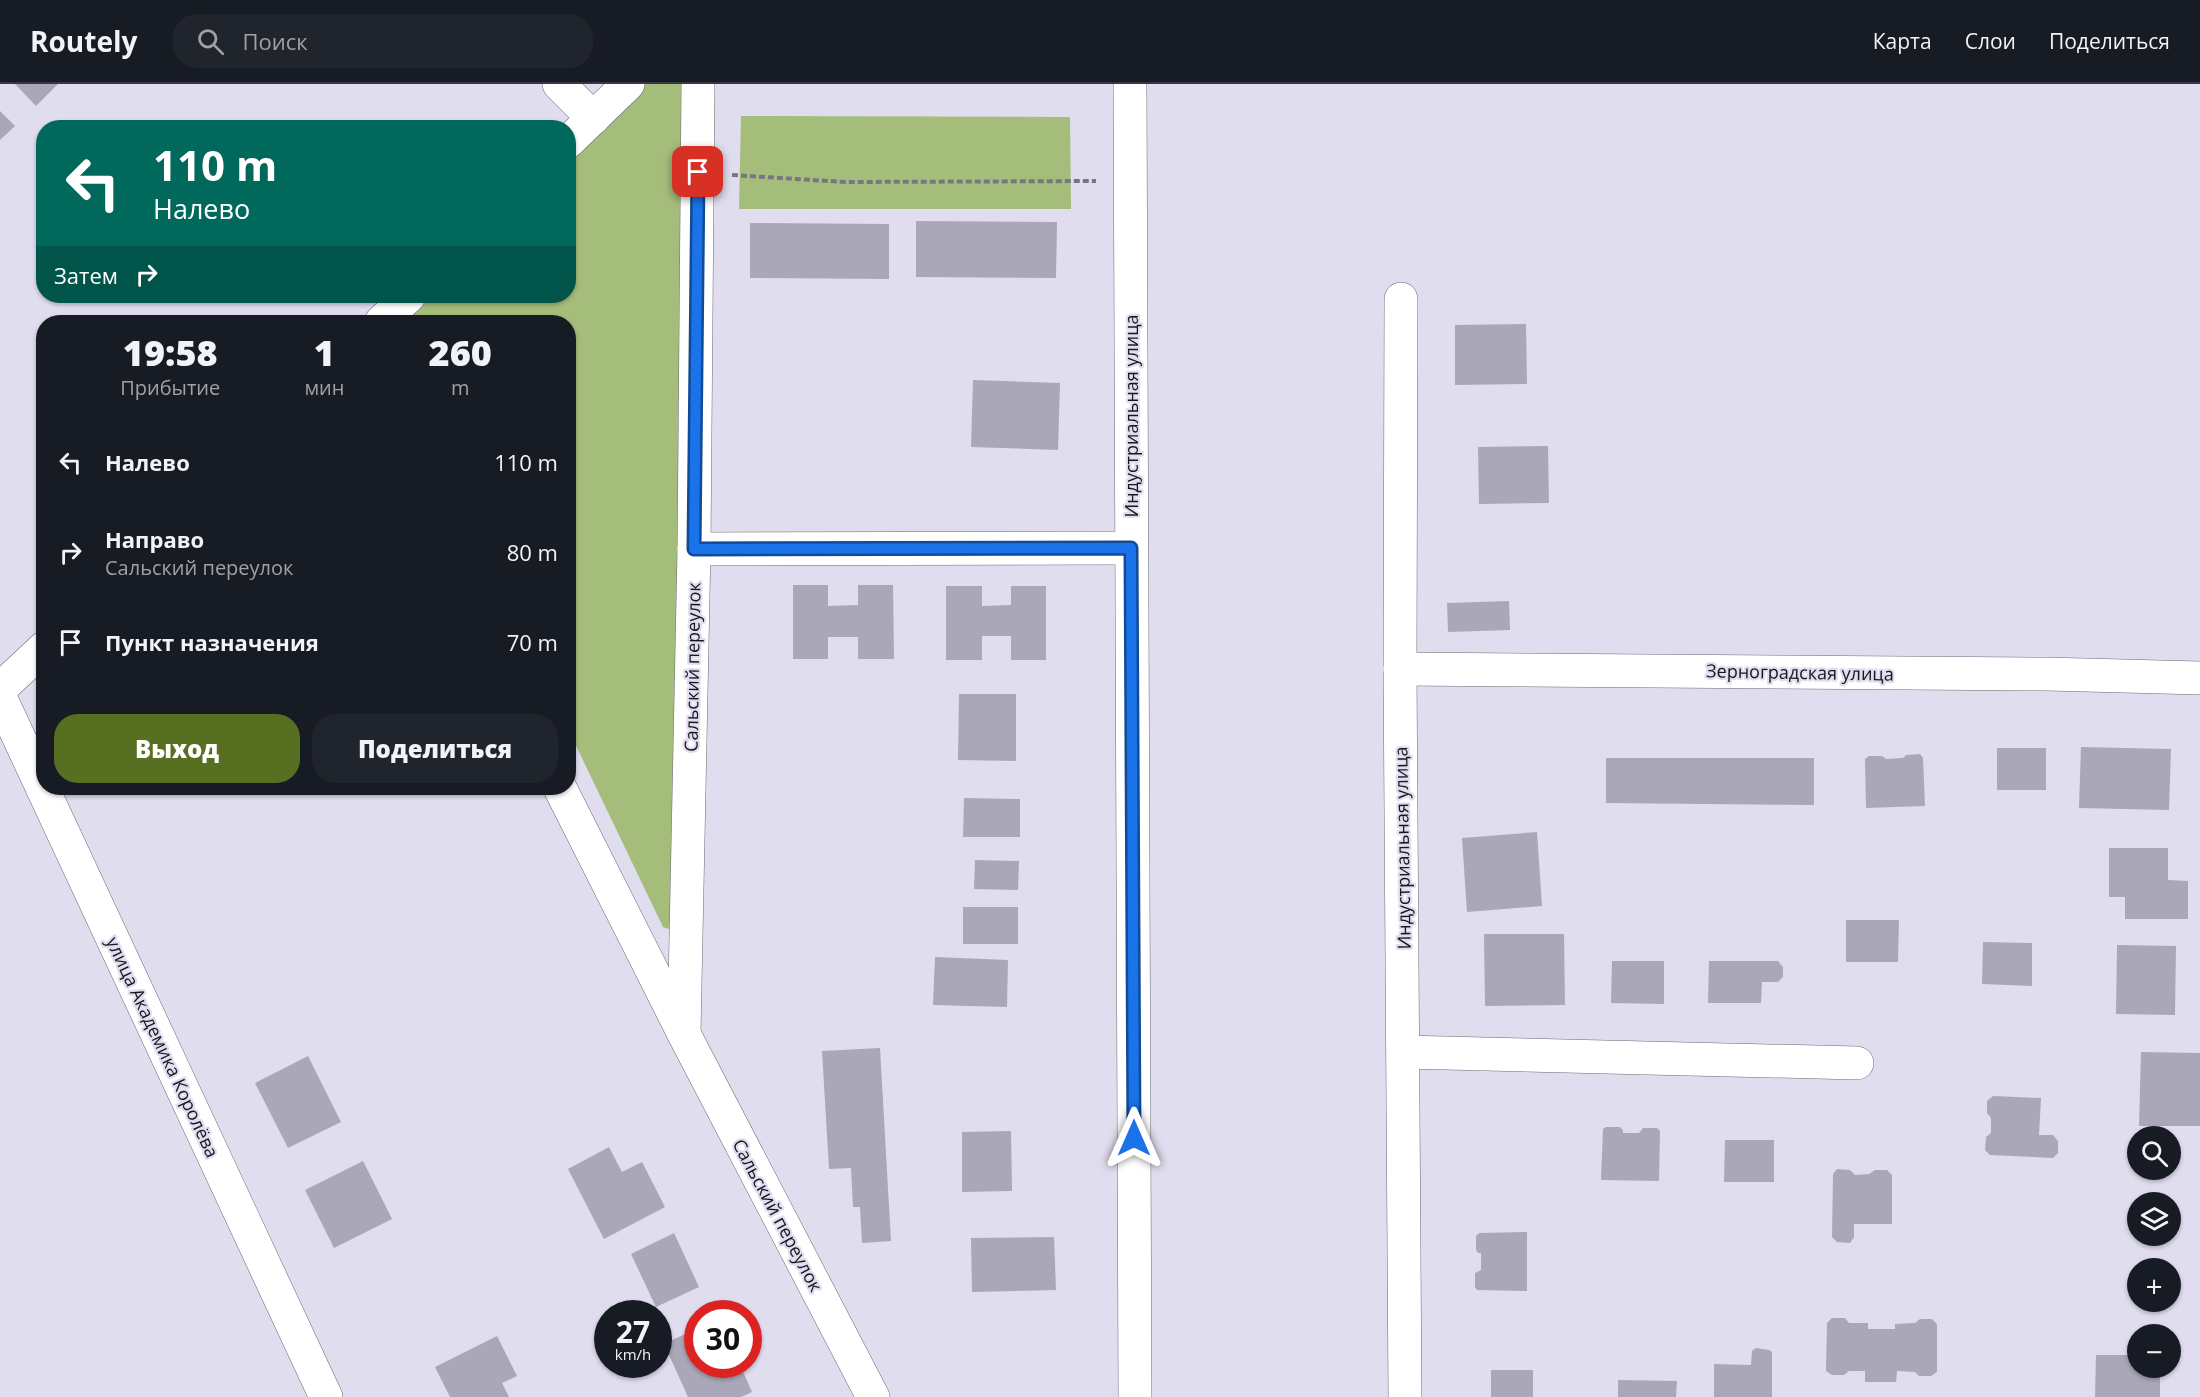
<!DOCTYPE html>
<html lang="ru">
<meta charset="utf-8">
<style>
:root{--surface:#171b24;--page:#20242c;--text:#f1f3f6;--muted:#9ea1a6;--line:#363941;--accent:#576f21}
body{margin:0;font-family:"Open Sans",sans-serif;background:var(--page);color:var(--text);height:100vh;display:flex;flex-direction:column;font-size:22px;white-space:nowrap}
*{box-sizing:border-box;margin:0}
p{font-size:20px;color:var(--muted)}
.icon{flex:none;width:33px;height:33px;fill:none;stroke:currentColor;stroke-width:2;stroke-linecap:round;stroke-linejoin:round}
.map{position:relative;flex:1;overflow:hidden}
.panel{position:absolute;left:36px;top:231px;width:540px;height:480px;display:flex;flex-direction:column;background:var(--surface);border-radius:24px;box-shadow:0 2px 4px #0004}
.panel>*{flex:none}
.banner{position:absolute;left:36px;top:36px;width:540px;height:183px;border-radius:24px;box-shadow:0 2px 4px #0004;background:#00695c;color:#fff;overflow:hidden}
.fabs{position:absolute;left:2127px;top:1042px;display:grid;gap:12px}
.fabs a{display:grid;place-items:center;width:54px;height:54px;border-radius:50%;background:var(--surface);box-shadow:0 2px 4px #0004;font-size:30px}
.speed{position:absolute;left:594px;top:1216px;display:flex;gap:12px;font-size:30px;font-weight:700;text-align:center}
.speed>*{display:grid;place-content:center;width:78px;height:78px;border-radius:50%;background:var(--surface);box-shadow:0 2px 4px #0004;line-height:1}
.speed small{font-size:15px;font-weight:400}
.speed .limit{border:9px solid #d22;background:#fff;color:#111}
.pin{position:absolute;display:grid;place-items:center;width:51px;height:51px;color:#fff;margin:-26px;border-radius:12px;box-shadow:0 3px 9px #0006}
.me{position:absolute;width:66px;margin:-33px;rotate:0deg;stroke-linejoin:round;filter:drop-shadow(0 0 4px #0008)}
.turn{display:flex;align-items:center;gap:21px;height:126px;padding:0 18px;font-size:27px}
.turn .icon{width:78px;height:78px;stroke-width:2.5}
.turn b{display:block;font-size:42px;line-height:51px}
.then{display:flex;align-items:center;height:57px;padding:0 18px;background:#0003;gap:12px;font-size:22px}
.eta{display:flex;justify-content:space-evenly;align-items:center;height:102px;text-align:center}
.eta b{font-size:36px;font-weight:800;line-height:42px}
.button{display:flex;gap:12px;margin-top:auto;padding:12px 18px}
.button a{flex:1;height:69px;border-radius:24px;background:var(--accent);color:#fff;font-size:24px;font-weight:800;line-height:69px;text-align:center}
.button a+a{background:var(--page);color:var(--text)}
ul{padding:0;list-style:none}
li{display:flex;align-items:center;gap:18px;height:90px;padding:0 18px}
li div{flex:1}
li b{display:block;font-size:22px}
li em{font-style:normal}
header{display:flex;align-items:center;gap:36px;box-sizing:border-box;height:84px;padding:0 30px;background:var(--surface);border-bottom:2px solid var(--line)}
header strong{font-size:28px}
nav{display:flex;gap:33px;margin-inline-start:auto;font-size:21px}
.search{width:420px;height:54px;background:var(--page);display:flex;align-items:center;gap:15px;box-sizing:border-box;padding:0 21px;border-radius:24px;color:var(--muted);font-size:22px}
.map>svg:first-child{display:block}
.green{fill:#a5bd7b}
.building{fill:#aaa7b8}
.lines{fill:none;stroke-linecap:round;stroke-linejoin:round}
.minor-casing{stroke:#6b6878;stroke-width:34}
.path{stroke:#787682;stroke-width:4;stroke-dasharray:6 3;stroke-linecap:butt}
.minor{stroke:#fff;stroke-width:33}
.route-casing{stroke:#114b97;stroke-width:15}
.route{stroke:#1a73e8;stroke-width:10}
.labels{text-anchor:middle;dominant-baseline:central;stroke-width:4.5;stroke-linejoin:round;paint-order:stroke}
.street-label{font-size:18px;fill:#17161c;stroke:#e0ddef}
</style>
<header>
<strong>Routely</strong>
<div class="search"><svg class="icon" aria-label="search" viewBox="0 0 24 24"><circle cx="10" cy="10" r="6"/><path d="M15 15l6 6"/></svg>Поиск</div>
<nav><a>Карта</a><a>Слои</a><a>Поделиться</a></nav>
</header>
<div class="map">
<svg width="2200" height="1313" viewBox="0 0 2200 1313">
<rect width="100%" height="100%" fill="#e0ddef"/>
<g class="green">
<polygon points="643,0 684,0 678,848 663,843 569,647 568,238 396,238 424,212 568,212 569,72"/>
<polygon points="741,32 1070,33 1071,125 739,125"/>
</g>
<g class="building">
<polygon points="15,0 58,0 36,22"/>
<polygon points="0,27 15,42 0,56"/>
<polygon points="916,137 1057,138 1056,194 916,193"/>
<polygon points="750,139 889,140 889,195 750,194"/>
<polygon points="1526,240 1527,300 1455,301 1455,241"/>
<polygon points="973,296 1060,299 1058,366 971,363"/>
<polygon points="1548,362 1549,419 1479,420 1478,363"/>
<polygon points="793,501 828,501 828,522 858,521 858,501 893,501 894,575 858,575 858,553 828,553 828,575 793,575"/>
<polygon points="946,502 982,502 982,522 1011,521 1011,502 1046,502 1046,576 1011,576 1011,552 982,552 982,576 946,576"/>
<polygon points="1509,517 1510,546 1448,548 1447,519"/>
<polygon points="959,610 1016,610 1016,677 958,676"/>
<polygon points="2081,663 2171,665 2169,726 2079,724"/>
<rect x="1997" y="664" width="49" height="42"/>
<polygon points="1920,670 1923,674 1925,722 1866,724 1865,675 1869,672 1882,672 1886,675 1903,674 1906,671"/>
<polygon points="1606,674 1814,674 1814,721 1606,719"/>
<polygon points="964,714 1020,715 1020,753 963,753"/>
<polygon points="1537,748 1542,822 1467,828 1462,754"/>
<polygon points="2109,764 2168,764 2168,796 2188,797 2188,835 2125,835 2125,813 2109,813"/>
<polygon points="975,776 1019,777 1018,806 974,805"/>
<rect x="963" y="823" width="55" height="37"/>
<polygon points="1846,836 1899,836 1898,878 1846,878"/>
<polygon points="1484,850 1564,850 1565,921 1485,922"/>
<polygon points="1983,858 2032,859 2032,902 1982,900"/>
<polygon points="2117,861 2176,862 2175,931 2116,930"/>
<polygon points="935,873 1008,876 1007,923 933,921"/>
<polygon points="1612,877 1664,877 1664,920 1611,919"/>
<polygon points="1709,877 1778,877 1783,883 1783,893 1778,898 1762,898 1761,919 1708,919"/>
<polygon points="880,964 891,1157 862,1159 860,1123 853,1123 851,1084 829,1085 822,967"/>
<polygon points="2141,968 2200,969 2200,1042 2139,1042"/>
<polygon points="308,972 341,1038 288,1064 255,999"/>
<polygon points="1993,1012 2041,1014 2039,1051 2053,1051 2058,1057 2058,1069 2053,1074 1990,1071 1985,1066 1986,1053 1991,1049 1991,1034 1987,1029 1987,1017"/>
<polygon points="1606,1043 1620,1043 1623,1046 1623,1049 1639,1049 1643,1044 1657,1044 1660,1047 1659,1097 1601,1096 1603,1045"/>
<polygon points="1011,1047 1012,1107 962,1108 962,1048"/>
<polygon points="1725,1056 1774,1056 1774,1098 1724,1098"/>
<polygon points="609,1063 622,1088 642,1078 665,1123 604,1155 568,1085"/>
<polygon points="363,1077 392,1135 334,1164 305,1106"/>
<polygon points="1837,1085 1850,1086 1855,1091 1869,1090 1875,1086 1887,1086 1892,1091 1892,1140 1854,1140 1854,1153 1850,1159 1837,1158 1832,1153 1833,1090"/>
<polygon points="1527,1148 1527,1207 1477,1206 1475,1203 1475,1189 1481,1186 1481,1169 1478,1169 1476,1166 1476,1152 1479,1149"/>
<polygon points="674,1149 699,1203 656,1223 631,1170"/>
<polygon points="1054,1153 1056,1206 972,1208 971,1154"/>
<polygon points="1832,1234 1845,1234 1849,1239 1868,1239 1868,1245 1895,1245 1895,1240 1915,1239 1920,1235 1932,1235 1937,1240 1937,1288 1931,1292 1919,1292 1915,1288 1897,1287 1896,1298 1865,1298 1865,1287 1849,1287 1844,1291 1832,1291 1826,1287 1827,1239"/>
<polygon points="698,1244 698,1281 740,1281 752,1308 741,1313 688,1313 664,1260"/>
<polygon points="497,1252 517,1292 502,1299 509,1313 450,1313 435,1283"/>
<polygon points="1756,1264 1769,1266 1772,1268 1772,1313 1714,1313 1714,1280 1751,1281 1752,1267"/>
<polygon points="2096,1271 2138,1271 2138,1284 2160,1284 2160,1313 2095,1313"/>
<rect x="1491" y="1286" width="42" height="27"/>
<polygon points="1618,1296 1677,1297 1676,1313 1618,1313"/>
</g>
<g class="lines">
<g class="minor-casing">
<g id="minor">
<polyline points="559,0 593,34"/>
<polyline points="1130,0 1135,1313"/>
<polyline points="568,58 628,0"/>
<polyline points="1401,215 1400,585 1405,1313"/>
<polyline points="381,238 409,212"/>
<polyline points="694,465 1131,464"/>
<polyline points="1400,585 2047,590 2200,594"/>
<polyline points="0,605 44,564"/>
<polyline points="0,613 326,1313"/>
<polyline points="560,704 684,950 873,1313"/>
<polyline points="684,950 694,465 698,0"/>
<polyline points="1404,968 1857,979"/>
</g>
</g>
<polyline class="path" points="732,91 845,98 1096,97"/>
<use href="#minor" class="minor"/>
</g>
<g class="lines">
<g class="route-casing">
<polyline id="route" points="698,88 694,465 1131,464 1134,1054"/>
</g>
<use href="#route" class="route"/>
</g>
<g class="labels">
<g class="street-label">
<text transform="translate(1131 332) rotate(-90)">Индустриальная улица</text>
<text transform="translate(692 583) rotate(-89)">Сальский переулок</text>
<text transform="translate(1800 588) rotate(1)">Зерноградская улица</text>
<text transform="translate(1402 764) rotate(-91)">Индустриальная улица</text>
<text transform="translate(163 963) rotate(65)">улица Академика Королёва</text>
<text transform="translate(778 1131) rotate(62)">Сальский переулок</text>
</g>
</g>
</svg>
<div class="fabs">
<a><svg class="icon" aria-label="search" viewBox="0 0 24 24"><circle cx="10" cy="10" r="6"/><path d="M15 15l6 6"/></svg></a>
<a><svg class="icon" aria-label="layers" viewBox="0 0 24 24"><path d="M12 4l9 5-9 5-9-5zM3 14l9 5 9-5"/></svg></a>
<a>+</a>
<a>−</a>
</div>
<div class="speed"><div>27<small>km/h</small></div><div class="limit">30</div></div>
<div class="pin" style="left:698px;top:88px;background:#d93025"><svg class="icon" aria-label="arrive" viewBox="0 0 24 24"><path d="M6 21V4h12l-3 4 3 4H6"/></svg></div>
<svg class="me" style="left:1134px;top:1054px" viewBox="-20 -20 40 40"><path d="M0-17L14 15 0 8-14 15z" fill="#1a73e8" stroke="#fff" stroke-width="4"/></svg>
<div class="banner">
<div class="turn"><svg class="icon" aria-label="left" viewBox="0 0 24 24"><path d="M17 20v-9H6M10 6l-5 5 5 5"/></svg><div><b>110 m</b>Налево</div></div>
<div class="then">Затем<svg class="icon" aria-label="right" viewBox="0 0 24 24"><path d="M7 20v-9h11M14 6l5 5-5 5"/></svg></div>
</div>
<section class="panel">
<div class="eta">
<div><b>19:58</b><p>Прибытие</p></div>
<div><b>1</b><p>мин</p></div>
<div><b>260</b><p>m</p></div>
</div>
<ul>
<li><svg class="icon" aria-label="left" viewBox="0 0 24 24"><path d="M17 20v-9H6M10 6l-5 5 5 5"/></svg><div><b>Налево</b></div><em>110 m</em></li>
<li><svg class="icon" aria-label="right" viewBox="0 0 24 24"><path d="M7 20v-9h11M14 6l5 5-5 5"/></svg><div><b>Направо</b><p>Сальский переулок</p></div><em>80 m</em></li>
<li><svg class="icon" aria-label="arrive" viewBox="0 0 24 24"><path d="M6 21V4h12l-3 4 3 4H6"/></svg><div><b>Пункт назначения</b></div><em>70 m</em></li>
</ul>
<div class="button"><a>Выход</a><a>Поделиться</a></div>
</section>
</div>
